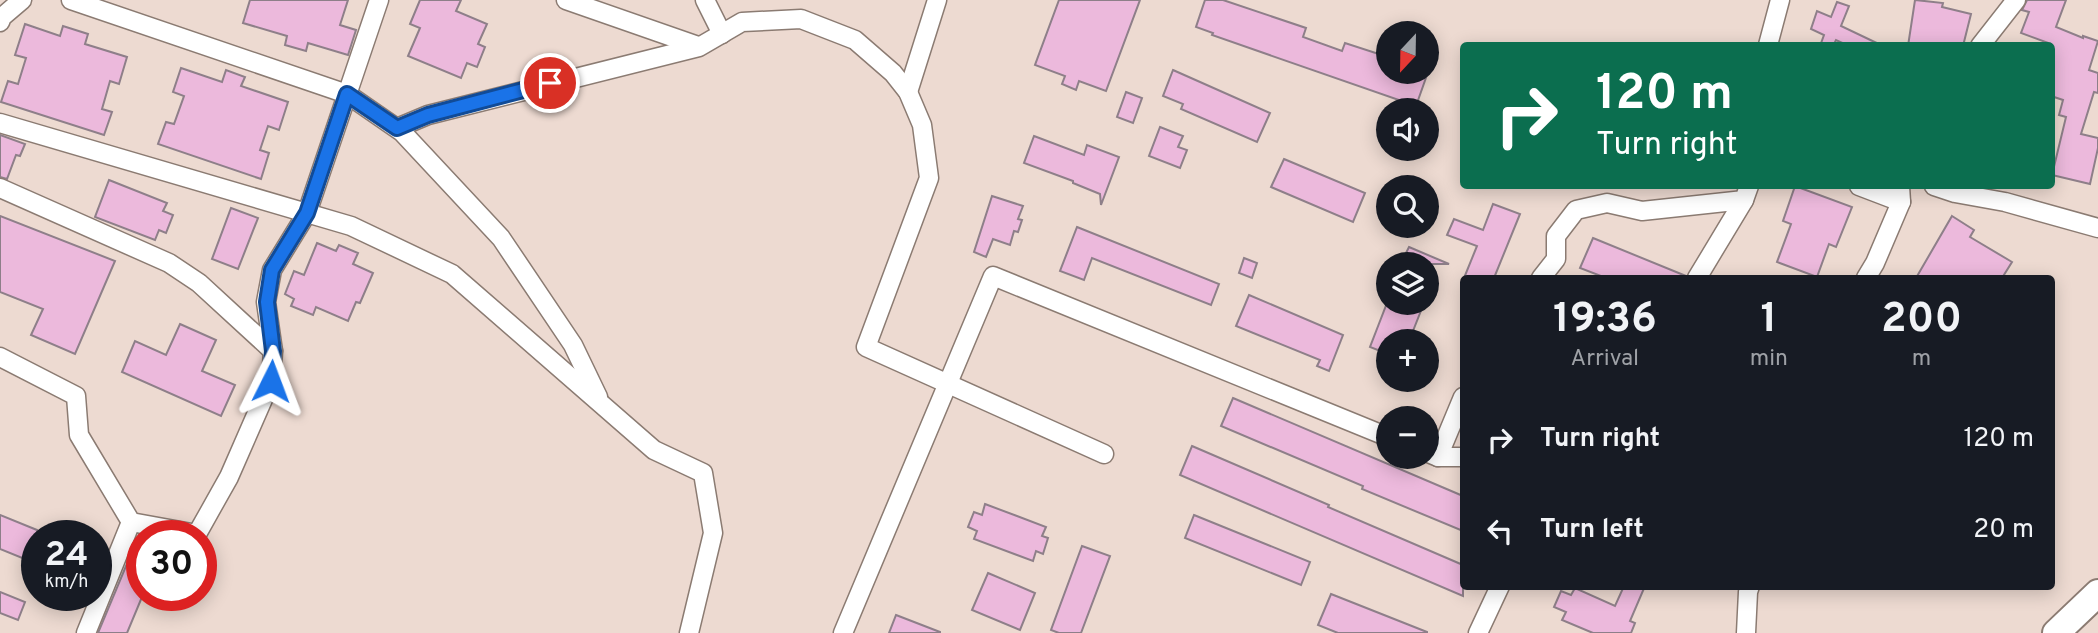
<!DOCTYPE html>
<meta charset="utf-8">
<style>
:root{--surface:#171b24;--page:#20242c;--text:#f1f3f6;--muted:#9ea1a6}
body{margin:0;font-family:Overpass,sans-serif;background:var(--page);color:var(--text);height:100vh;display:flex;flex-direction:column;font-size:26px;white-space:nowrap}
*{box-sizing:border-box;margin:0}
p{font-size:23px;color:var(--muted)}
.icon{flex:none;width:38px;height:38px;fill:none;stroke:currentColor;stroke-width:2;stroke-linecap:round;stroke-linejoin:round}
.map{position:relative;flex:1;overflow:hidden}
.sheet{position:absolute;left:1460px;top:275px;width:595px;height:315px;display:flex;flex-direction:column;background:var(--surface);border-radius:7px;box-shadow:0 4px 18px #0003}
.sheet>*{flex:none}
.guide{position:absolute;left:1460px;top:42px;width:595px;height:147px;border-radius:7px;box-shadow:0 4px 18px #0003;background:#0b6e4f;color:#fff;overflow:hidden}
.needle{width:46px;rotate:202deg}
.tools{position:absolute;left:1376px;top:21px;display:grid;gap:14px}
.tools a{display:grid;place-items:center;width:63px;height:63px;border-radius:50%;background:var(--surface);box-shadow:0 4px 18px #0003;font-size:35px}
.speed{position:absolute;left:21px;top:520px;display:flex;gap:14px;font-size:35px;font-weight:700;text-align:center}
.speed>*{display:grid;place-content:center;width:91px;height:91px;border-radius:50%;background:var(--surface);box-shadow:0 4px 18px #0003;line-height:1}
.speed small{font-size:18px;font-weight:400}
.speed .limit{border:10px solid #d22;background:#fff;color:#111}
.pin{position:absolute;display:grid;place-items:center;width:60px;height:60px;color:#fff;margin:-30px;border:4px solid #fff;border-radius:50%;box-shadow:0 2px 7px #0007}
.me{position:absolute;width:77px;margin:-38px;rotate:3deg;stroke-linejoin:round;filter:drop-shadow(0 0 5px #0008)}
.turn{display:flex;align-items:center;gap:24px;height:147px;padding:0 21px;font-size:32px}
.turn .icon{width:91px;height:91px;stroke-width:2.5}
.turn b{display:block;font-size:49px;line-height:60px}
.eta{display:flex;justify-content:space-evenly;align-items:center;height:119px;text-align:center}
.eta b{font-size:42px;font-weight:700;line-height:49px}
ul{padding:0;list-style:none}
li{display:flex;align-items:center;gap:21px;height:91px;padding:0 21px}
li div{flex:1}
li b{display:block;font-size:26px}
li em{font-style:normal}
.map>svg:first-child{display:block}
.building{fill:#ecb9dc;stroke:#8e7f89;stroke-width:2}
.lines{fill:none;stroke-linecap:round;stroke-linejoin:round}
.minor-casing{stroke:#8b7b72;stroke-width:21}
.highway-casing{stroke:#8b7b72;stroke-width:30}
.minor{stroke:#fff;stroke-width:18}
.highway{stroke:#fff;stroke-width:26}
.route-casing{stroke:#114b97;stroke-width:18}
.route{stroke:#1a73e8;stroke-width:12}
</style>
<div class="map">
<svg width="2098" height="633" viewBox="0 0 2098 633">
<rect width="100%" height="100%" fill="#eddad1"/>
<g class="building">
<polygon points="250,0 348,0 340,25 356,30 348,55 308,43 306,51 285,45 287,36 243,23"/>
<polygon points="420,0 461,0 456,11 487,24 478,44 485,47 477,67 467,63 461,78 408,56 420,28 410,24"/>
<polygon points="1059,0 1140,0 1106,91 1079,81 1076,90 1062,84 1065,76 1035,65"/>
<polygon points="1205,0 1223,0 1306,28 1303,37 1342,51 1345,43 1388,57 1388,72 1428,72 1416,106 1212,35 1213,33 1196,27"/>
<polygon points="1915,0 1943,3 1942,7 1971,14 1963,46 1908,46"/>
<polygon points="2027,0 2066,0 2056,27 2083,38 2083,36 2098,41 2089,70 2098,73 2098,93 2094,92 2081,134 2098,138 2098,148 2090,184 2052,175 2066,117 2059,115 2063,100 2051,96 2051,44 2021,33 2029,12 2022,10"/>
<polygon points="1837,2 1849,6 1841,26 1883,46 1849,46 1836,40 1833,46 1820,46 1824,35 1811,29 1817,11 1831,17"/>
<polygon points="25,24 60,36 63,26 88,34 85,44 127,57 119,84 110,81 102,109 112,112 104,135 1,102 8,81 18,84 26,58 15,55"/>
<polygon points="181,68 222,82 226,70 245,77 241,86 288,102 279,130 268,126 260,150 269,153 261,179 158,144 166,122 174,124 184,96 173,92"/>
<polygon points="1173,70 1270,113 1257,142 1181,109 1183,104 1163,96"/>
<polygon points="1126,92 1142,98 1133,123 1117,117"/>
<polygon points="1160,127 1183,136 1178,147 1187,150 1180,168 1149,156"/>
<polygon points="0,135 25,144 20,156 16,155 7,179 0,177"/>
<polygon points="1034,136 1084,155 1087,145 1119,157 1101,205 1100,194 1073,183 1073,181 1024,163"/>
<polygon points="1284,159 1365,193 1353,222 1271,187"/>
<polygon points="109,180 167,203 163,211 173,215 166,233 159,230 155,240 95,217"/>
<polygon points="1795,186 1852,207 1836,247 1829,244 1817,277 1777,262 1791,224 1783,221"/>
<polygon points="992,196 1023,206 1018,219 1022,220 1018,232 1014,231 1010,245 993,239 986,257 974,252"/>
<polygon points="1493,204 1520,214 1494,278 1464,278 1477,246 1447,235 1454,219 1483,230"/>
<polygon points="231,208 258,218 238,269 212,259"/>
<polygon points="0,216 115,261 75,354 31,335 43,309 0,292"/>
<polygon points="1952,216 1974,230 1970,237 2012,262 2002,278 1916,278"/>
<polygon points="1077,227 1219,284 1211,305 1092,258 1084,280 1060,271"/>
<polygon points="1593,238 1686,276 1686,278 1606,278 1580,268"/>
<polygon points="317,243 336,251 339,245 358,253 353,264 373,273 360,303 356,302 348,321 316,307 313,315 291,306 294,299 285,294 294,271 304,275"/>
<polygon points="1409,247 1449,264 1415,264 1403,259"/>
<polygon points="1244,258 1257,263 1252,278 1239,273"/>
<polygon points="1249,295 1343,335 1329,371 1317,366 1320,360 1236,326"/>
<polygon points="1387,303 1424,303 1409,341 1388,341 1388,354 1370,347"/>
<polygon points="180,324 216,340 202,371 235,385 221,416 122,372 135,341 166,355"/>
<polygon points="1233,398 1463,496 1463,531 1362,489 1363,486 1221,426"/>
<polygon points="1192,446 1329,505 1328,507 1463,565 1463,596 1180,475"/>
<polygon points="985,504 1046,527 1042,536 1048,538 1043,554 1036,551 1033,561 974,539 977,531 968,527 974,512 982,515"/>
<polygon points="0,515 37,530 37,564 0,549"/>
<polygon points="1194,515 1310,562 1301,585 1185,538"/>
<polygon points="139,535 142,536 142,597 127,633 98,633"/>
<polygon points="1082,546 1110,556 1081,633 1059,633 1051,630"/>
<polygon points="988,573 1035,593 1020,630 972,610"/>
<polygon points="1624,586 1645,586 1630,621 1635,623 1631,633 1593,633 1562,620 1566,612 1554,607 1561,591 1571,595 1575,588 1615,606"/>
<polygon points="0,592 25,602 18,620 0,613"/>
<polygon points="1331,594 1427,632 1427,633 1338,633 1318,625"/>
<polygon points="896,615 940,632 940,633 889,633"/>
</g>
<g class="lines">
<g class="minor-casing">
<g id="minor">
<polyline points="71,0 347,94 402,132 501,238 573,345 598,397"/>
<polyline points="566,0 698,46"/>
<polyline points="705,0 722,34"/>
<polyline points="0,22 2,17 22,0"/>
<polyline points="1768,45 1780,0"/>
<polyline points="1980,46 2016,0"/>
<polyline points="908,92 937,0"/>
<polyline points="0,123 351,226 452,274 654,450 703,473 713,533 689,633"/>
<polyline points="397,128 428,115 699,47 742,22 801,19 855,40 893,73 908,92 922,125 929,178 866,347 1104,454"/>
<polyline points="1859,186 1901,202 1900,186"/>
<polyline points="1934,186 1955,193 2005,202 2098,228"/>
<polyline points="0,188 169,263 199,283 273,351"/>
<polyline points="1541,278 1556,259 1556,236 1576,210 1607,203 1642,211 1744,200 1749,186"/>
<polyline points="1697,278 1744,200"/>
<polyline points="1866,278 1875,263 1901,202"/>
<polyline points="0,357 76,396 79,435 131,522 197,534 229,477 271,381 273,351 266,302 272,270 307,213 379,0"/>
<polyline points="1426,452 1438,457 1463,457"/>
<polyline points="1438,457 1463,397"/>
<polyline points="86,633 131,522"/>
<polyline points="843,633 993,276 1388,437"/>
<polyline points="1478,633 1500,586"/>
<polyline points="1746,633 1748,592 1750,586"/>
</g>
</g>
<g class="highway-casing">
<polyline id="highway" points="2056,633 2098,593"/>
</g>
<use href="#minor" class="minor"/>
<use href="#highway" class="highway"/>
</g>
<g class="lines">
<g class="route-casing">
<polyline id="route" points="271,381 273,351 267,302 272,270 307,213 347,94 397,128 428,115 550,83"/>
</g>
<use href="#route" class="route"/>
</g>
</svg>
<div class="tools">
<a><svg class="needle" viewBox="-14 -14 28 28"><path d="M0-13l5 13h-10z" fill="#e53935"/><path d="M0 13l5-13h-10z" fill="#9ea1a6"/></svg></a>
<a><svg class="icon" aria-label="sound" viewBox="0 0 24 24"><path d="M4 9h4l5-4v14l-5-4H4zM17 9q2 3 0 6"/></svg></a>
<a><svg class="icon" aria-label="search" viewBox="0 0 24 24"><circle cx="10" cy="10" r="6"/><path d="M15 15l6 6"/></svg></a>
<a><svg class="icon" aria-label="layers" viewBox="0 0 24 24"><path d="M12 4l9 5-9 5-9-5zM3 14l9 5 9-5"/></svg></a>
<a>+</a>
<a>−</a>
</div>
<div class="speed"><div>24<small>km/h</small></div><div class="limit">30</div></div>
<div class="pin" style="left:550px;top:83px;background:#d93025"><svg class="icon" aria-label="arrive" viewBox="0 0 24 24"><path d="M6 21V4h12l-3 4 3 4H6"/></svg></div>
<svg class="me" style="left:271px;top:381px" viewBox="-20 -20 40 40"><path d="M0-17L14 15 0 8-14 15z" fill="#1a73e8" stroke="#fff" stroke-width="4"/></svg>
<div class="guide">
<div class="turn"><svg class="icon" aria-label="right" viewBox="0 0 24 24"><path d="M7 20v-9h11M14 6l5 5-5 5"/></svg><div><b>120 m</b>Turn right</div></div>
</div>
<section class="sheet">
<div class="eta">
<div><b>19:36</b><p>Arrival</p></div>
<div><b>1</b><p>min</p></div>
<div><b>200</b><p>m</p></div>
</div>
<ul>
<li><svg class="icon" aria-label="right" viewBox="0 0 24 24"><path d="M7 20v-9h11M14 6l5 5-5 5"/></svg><div><b>Turn right</b></div><em>120 m</em></li>
<li><svg class="icon" aria-label="left" viewBox="0 0 24 24"><path d="M17 20v-9H6M10 6l-5 5 5 5"/></svg><div><b>Turn left</b></div><em>20 m</em></li>
</ul>
</section>
</div>
